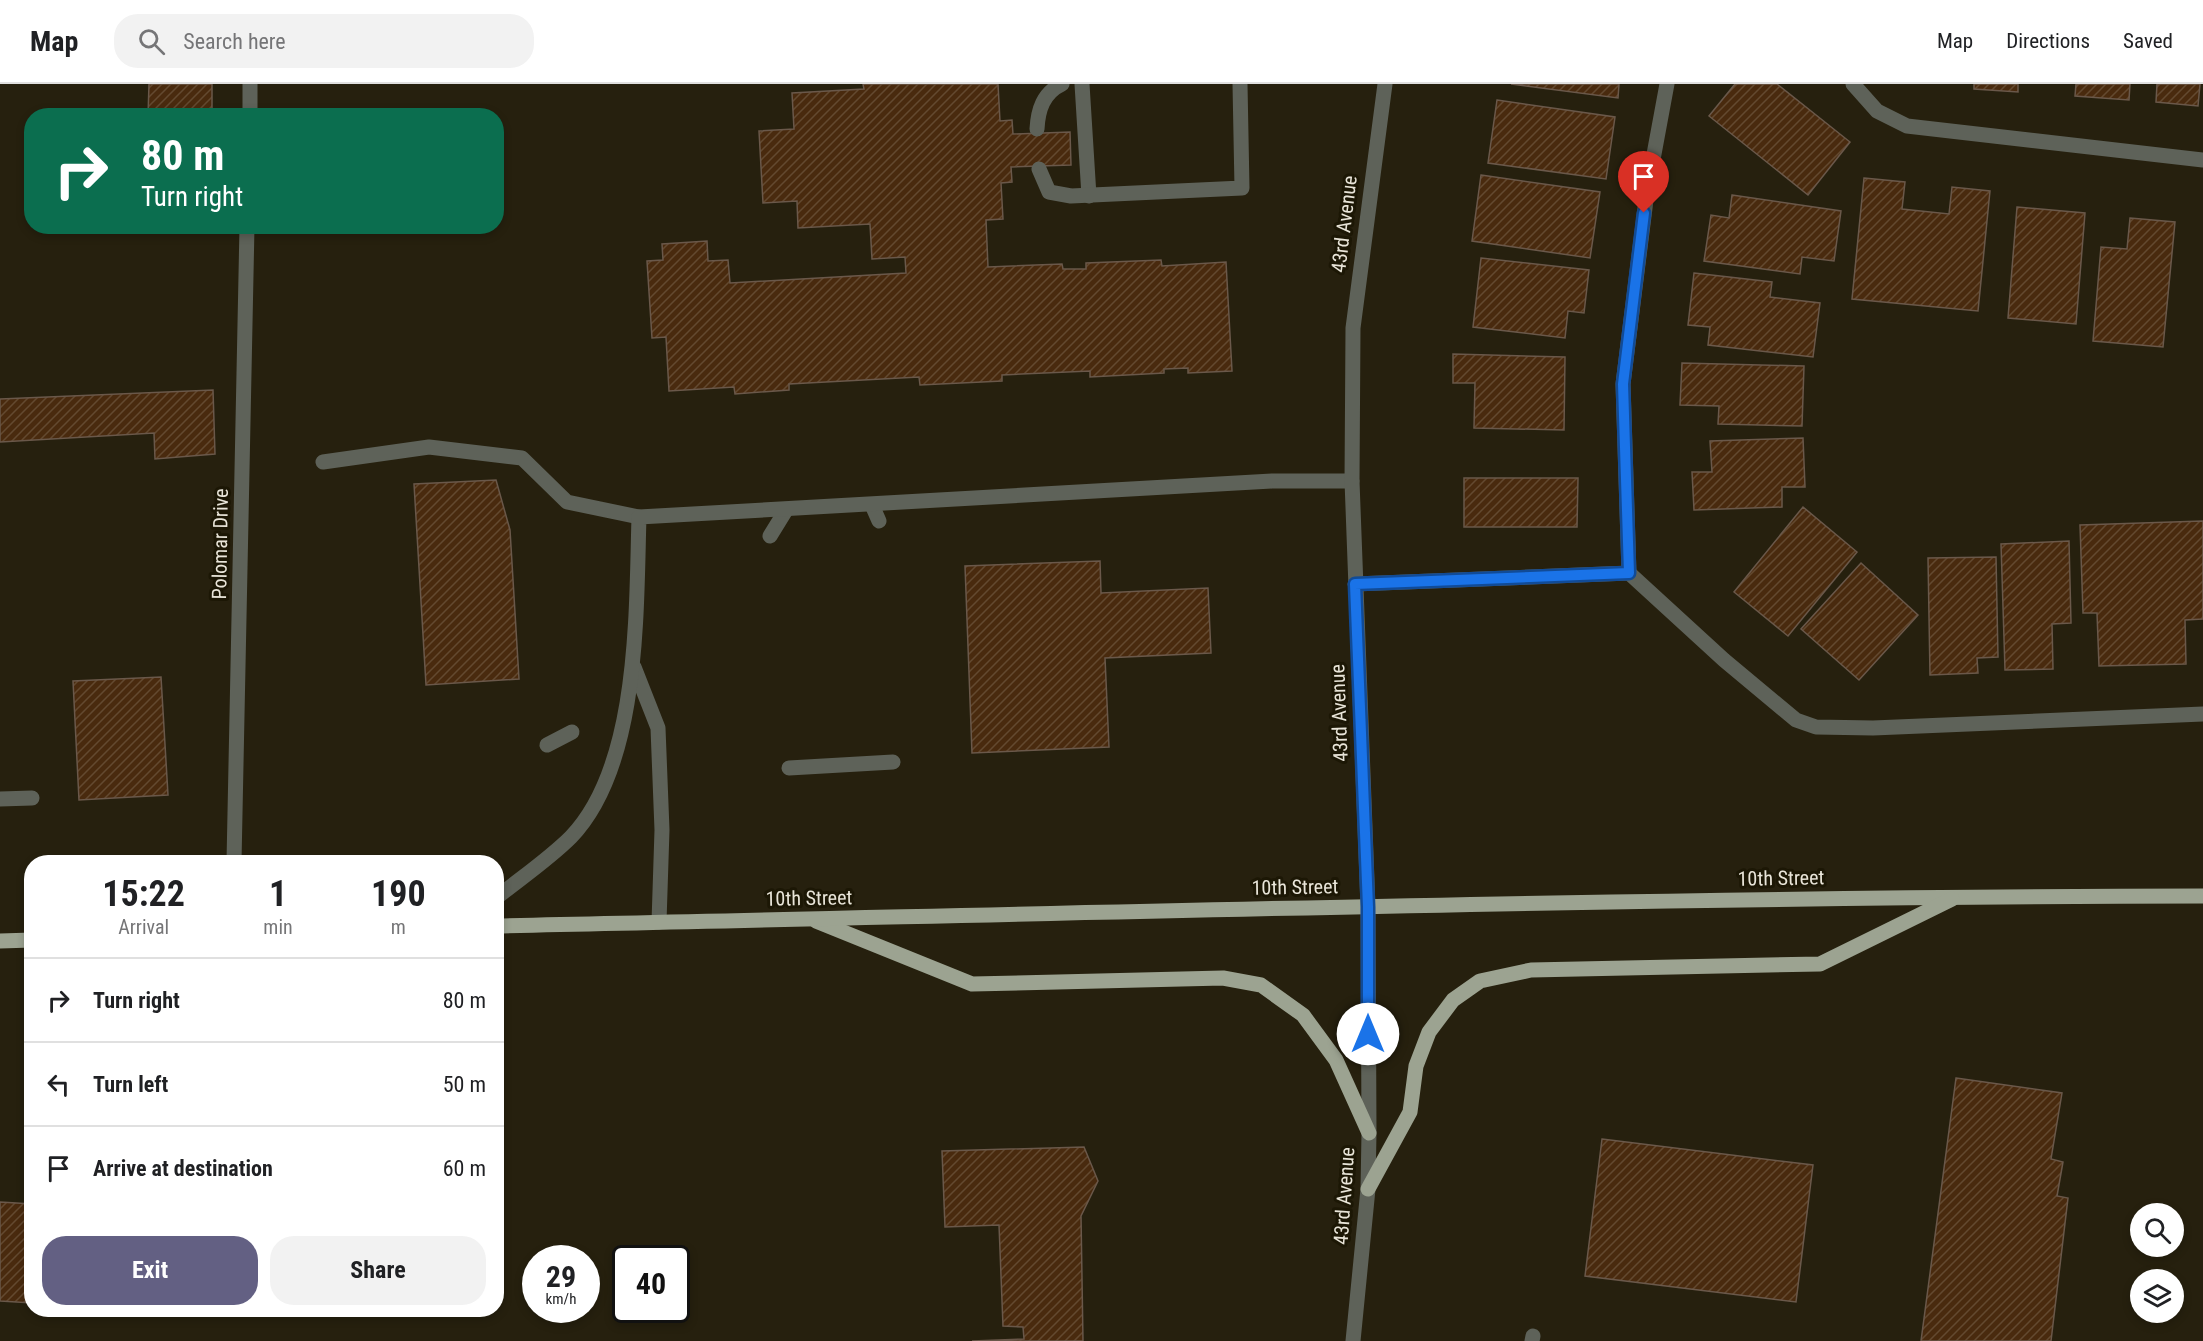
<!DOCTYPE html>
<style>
:root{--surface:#fff;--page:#f2f2f2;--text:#202124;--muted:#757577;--line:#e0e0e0;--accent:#636083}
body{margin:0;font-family:"Roboto Condensed",sans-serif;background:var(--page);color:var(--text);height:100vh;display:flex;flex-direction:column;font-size:22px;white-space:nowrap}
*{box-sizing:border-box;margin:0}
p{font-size:20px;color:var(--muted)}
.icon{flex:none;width:33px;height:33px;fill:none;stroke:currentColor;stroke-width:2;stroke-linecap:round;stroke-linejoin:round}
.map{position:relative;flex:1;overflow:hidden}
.panel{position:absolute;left:24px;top:771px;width:480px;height:462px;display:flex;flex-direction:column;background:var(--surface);border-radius:24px;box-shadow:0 3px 9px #0003}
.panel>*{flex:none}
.banner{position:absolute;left:24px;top:24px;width:480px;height:126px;border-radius:24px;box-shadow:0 3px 9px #0003;background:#0b6e4f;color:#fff;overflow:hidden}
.buttons{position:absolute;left:2130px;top:1119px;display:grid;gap:12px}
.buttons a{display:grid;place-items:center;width:54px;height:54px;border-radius:50%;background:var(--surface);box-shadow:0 3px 9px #0003;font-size:30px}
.speed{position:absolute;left:522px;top:1161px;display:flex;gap:12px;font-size:30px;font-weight:700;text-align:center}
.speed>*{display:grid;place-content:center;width:78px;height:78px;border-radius:50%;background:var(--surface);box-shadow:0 3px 9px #0003;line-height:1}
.speed small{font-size:15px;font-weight:400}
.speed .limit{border:3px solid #111;border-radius:9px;background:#fff;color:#111}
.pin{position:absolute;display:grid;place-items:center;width:51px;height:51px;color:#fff;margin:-62px -26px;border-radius:50% 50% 50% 0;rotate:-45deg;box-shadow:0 0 6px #0007}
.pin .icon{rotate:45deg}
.me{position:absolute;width:66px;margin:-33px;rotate:0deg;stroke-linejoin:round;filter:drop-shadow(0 0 4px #0008)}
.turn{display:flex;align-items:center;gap:21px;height:126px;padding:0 18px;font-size:27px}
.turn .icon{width:78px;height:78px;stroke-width:2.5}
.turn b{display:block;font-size:42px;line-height:51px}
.eta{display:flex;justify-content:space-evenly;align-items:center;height:102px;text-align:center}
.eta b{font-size:36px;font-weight:700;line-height:42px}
.action{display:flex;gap:12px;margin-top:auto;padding:12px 18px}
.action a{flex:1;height:69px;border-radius:24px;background:var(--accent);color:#fff;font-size:24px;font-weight:700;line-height:69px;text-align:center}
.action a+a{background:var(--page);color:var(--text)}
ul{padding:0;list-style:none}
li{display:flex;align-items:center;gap:18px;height:84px;padding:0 18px;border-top:2px solid var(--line)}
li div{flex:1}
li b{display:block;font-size:22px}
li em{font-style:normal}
header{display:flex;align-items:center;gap:36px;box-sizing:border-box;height:84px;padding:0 30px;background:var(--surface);border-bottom:2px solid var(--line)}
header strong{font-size:28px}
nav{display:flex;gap:33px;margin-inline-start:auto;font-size:21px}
.search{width:420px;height:54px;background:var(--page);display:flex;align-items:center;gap:15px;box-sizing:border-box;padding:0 21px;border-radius:24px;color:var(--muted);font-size:22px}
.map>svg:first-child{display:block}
.building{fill:url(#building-hatch);stroke:#6a584a;stroke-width:1.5}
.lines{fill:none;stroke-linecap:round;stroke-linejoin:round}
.service{stroke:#5e6259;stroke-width:15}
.tertiary{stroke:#5e6259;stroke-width:15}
.primary{stroke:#9ca391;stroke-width:15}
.route-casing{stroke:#114b97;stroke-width:15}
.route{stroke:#1a73e8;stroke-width:10}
.labels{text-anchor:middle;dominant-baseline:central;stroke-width:6;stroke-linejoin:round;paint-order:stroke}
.street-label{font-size:20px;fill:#e9e5d9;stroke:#1c1705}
</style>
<header>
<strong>Map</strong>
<div class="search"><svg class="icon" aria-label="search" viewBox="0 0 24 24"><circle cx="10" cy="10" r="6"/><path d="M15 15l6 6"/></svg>Search here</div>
<nav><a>Map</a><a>Directions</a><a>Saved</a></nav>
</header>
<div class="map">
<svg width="2203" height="1257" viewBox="0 0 2203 1257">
<defs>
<pattern id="building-hatch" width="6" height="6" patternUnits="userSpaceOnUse" patternTransform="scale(1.5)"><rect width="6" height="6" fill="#492a0e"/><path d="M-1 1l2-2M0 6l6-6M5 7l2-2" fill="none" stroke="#634930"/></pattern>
</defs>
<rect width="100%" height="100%" fill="#26200e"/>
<g class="building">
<polygon points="149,0 212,0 212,32 148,32"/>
<polygon points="863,0 998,0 1000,37 1012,36 1013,50 1070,48 1071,81 1011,83 1012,98 1001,99 1003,135 986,136 988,183 1062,180 1063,185 1086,185 1086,179 1161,176 1162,182 1226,178 1232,287 1188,289 1188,284 1164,285 1164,289 1090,293 1090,287 1002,291 1002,297 920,301 919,293 789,300 789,306 735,310 734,303 669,307 666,253 652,254 647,177 663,176 662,160 707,157 708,177 728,176 730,199 906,189 905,173 872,175 870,140 798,144 797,117 763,119 759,47 794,45 792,9 864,5"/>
<polygon points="1511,0 1619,0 1618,14"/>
<polygon points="1735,0 1777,0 1850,58 1808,111 1709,32"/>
<polygon points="1974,0 2018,0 2018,8 1974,5"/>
<polygon points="2076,0 2130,0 2129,16 2075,12"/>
<polygon points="2157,0 2200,0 2198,22 2156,18"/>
<polygon points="1497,16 1615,33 1606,95 1488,79"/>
<polygon points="1481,91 1600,108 1590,174 1472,157"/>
<polygon points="1864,94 1905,98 1902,125 1949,130 1952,103 1990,107 1978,227 1852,215"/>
<polygon points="1732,111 1841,127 1834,177 1802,173 1800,190 1704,177 1711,131 1729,134"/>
<polygon points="2017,123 2085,129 2076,240 2008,234"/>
<polygon points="2130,134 2175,138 2163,263 2093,257 2101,163 2127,165"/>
<polygon points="1481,174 1589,186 1584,229 1568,227 1565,254 1473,243"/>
<polygon points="1694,189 1772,198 1770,213 1820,219 1813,273 1708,261 1710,243 1688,241"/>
<polygon points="1453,270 1565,273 1564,346 1474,344 1475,299 1453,299"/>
<polygon points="1682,279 1804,282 1802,342 1718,340 1719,322 1680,321"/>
<polygon points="213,306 215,370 155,375 154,349 0,358 0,315"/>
<polygon points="1803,354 1805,403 1782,403 1782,423 1694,426 1692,388 1712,388 1710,357"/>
<polygon points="1464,394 1578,394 1577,443 1464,443"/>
<polygon points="496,396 510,446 519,595 426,601 414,400"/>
<polygon points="1803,423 1857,468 1788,552 1734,508"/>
<polygon points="2203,437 2203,535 2185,536 2186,580 2099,582 2097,529 2083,529 2080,441"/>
<polygon points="2069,457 2071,539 2052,540 2053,585 2005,586 2001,460"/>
<polygon points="1996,473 1998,573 1977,574 1978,589 1930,591 1928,474"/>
<polygon points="1100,477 1101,509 1208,504 1211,569 1105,574 1109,663 972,669 965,482"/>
<polygon points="1861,479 1918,531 1859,596 1801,545"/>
<polygon points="161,593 168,711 79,716 73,597"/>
<polygon points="1956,994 2062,1009 2051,1075 2063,1078 2057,1112 2068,1114 2051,1257 1921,1257"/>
<polygon points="1602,1055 1813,1081 1796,1218 1585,1192"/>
<polygon points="1084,1063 1098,1097 1081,1132 1083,1257 972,1257 1024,1255 1023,1243 1003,1242 999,1141 945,1143 942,1067"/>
<polygon points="0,1118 32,1120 32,1219 0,1217"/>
</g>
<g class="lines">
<g class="service">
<polyline points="1082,0 1089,112"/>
<polyline points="1853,0 1877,27 1907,42 2203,76"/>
<polyline points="250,32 250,0"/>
<path d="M1037,45C1038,26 1043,9 1062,0"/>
<polyline points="1039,85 1049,108 1071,112 1242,104 1240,0"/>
<polyline points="323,378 429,363 522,374 567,418 639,433"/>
<polyline points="872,421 879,437"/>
<polyline points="770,452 786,426"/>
<polyline points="1629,489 1623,300 1647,108 1667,0"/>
<polyline points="1355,500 1629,489 1724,576 1796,636 1816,643 1873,644 2203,630"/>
<polyline points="634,583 658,644 662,746 659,838"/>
<polyline points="547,661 572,648"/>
<polyline points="789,684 893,678"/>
<polyline points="0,715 32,714"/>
<polyline points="234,778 247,142"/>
<path d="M496,814C521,794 549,775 571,753C640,681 636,527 639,433L1272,397H1352"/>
<polyline points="1532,1257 1533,1252"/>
</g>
<polyline class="tertiary" points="1353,1257 1368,1105 1369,1049 1368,823 1352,397 1353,244 1385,0"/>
<g class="primary">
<polyline points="816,837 972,900 1223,894 1261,901 1303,931 1336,976 1369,1049"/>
<path d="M496,842C1065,830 1634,813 2203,812"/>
<polyline points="0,857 32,856"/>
<polyline points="1368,1105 1410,1028 1416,982 1429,948 1453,916 1480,897 1531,886 1820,880 1952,815"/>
</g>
</g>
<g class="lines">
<g class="route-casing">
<polyline id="route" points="1368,950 1368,823 1355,500 1629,489 1623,300 1644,129"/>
</g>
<use href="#route" class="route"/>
</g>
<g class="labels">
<g class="street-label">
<text transform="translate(1344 140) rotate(-83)">43rd Avenue</text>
<text transform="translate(220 460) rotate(-89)">Polomar Drive</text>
<text transform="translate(1339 629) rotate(-92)">43rd Avenue</text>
<text transform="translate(1781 794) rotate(-1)">10th Street</text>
<text transform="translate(1295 803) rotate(-1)">10th Street</text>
<text transform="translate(809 814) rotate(-1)">10th Street</text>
<text transform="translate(1344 1112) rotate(-86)">43rd Avenue</text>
</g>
</g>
</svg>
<div class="buttons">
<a><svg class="icon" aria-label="search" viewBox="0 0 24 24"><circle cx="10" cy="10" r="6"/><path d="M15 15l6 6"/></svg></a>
<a><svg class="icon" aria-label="layers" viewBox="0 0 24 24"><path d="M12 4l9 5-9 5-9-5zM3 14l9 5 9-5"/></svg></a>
</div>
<div class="speed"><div>29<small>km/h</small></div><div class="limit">40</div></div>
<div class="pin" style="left:1644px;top:129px;background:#d93025"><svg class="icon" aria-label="arrive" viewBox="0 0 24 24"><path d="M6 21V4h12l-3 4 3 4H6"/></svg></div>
<svg class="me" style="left:1368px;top:950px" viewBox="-20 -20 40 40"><circle r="19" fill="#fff"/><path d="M0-13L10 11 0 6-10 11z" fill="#1a73e8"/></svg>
<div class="banner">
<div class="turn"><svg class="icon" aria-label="right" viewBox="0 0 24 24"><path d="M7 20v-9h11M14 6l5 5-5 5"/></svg><div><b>80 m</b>Turn right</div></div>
</div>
<section class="panel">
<div class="eta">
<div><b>15:22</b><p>Arrival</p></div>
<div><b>1</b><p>min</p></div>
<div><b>190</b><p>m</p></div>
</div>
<ul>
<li><svg class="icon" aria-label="right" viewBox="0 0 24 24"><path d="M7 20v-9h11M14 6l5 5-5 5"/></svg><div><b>Turn right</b></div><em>80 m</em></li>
<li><svg class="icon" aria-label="left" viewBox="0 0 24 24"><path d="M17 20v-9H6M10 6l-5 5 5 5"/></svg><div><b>Turn left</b></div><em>50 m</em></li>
<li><svg class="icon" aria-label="arrive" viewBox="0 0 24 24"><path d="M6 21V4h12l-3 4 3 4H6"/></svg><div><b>Arrive at destination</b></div><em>60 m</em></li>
</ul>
<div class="action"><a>Exit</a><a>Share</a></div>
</section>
</div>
